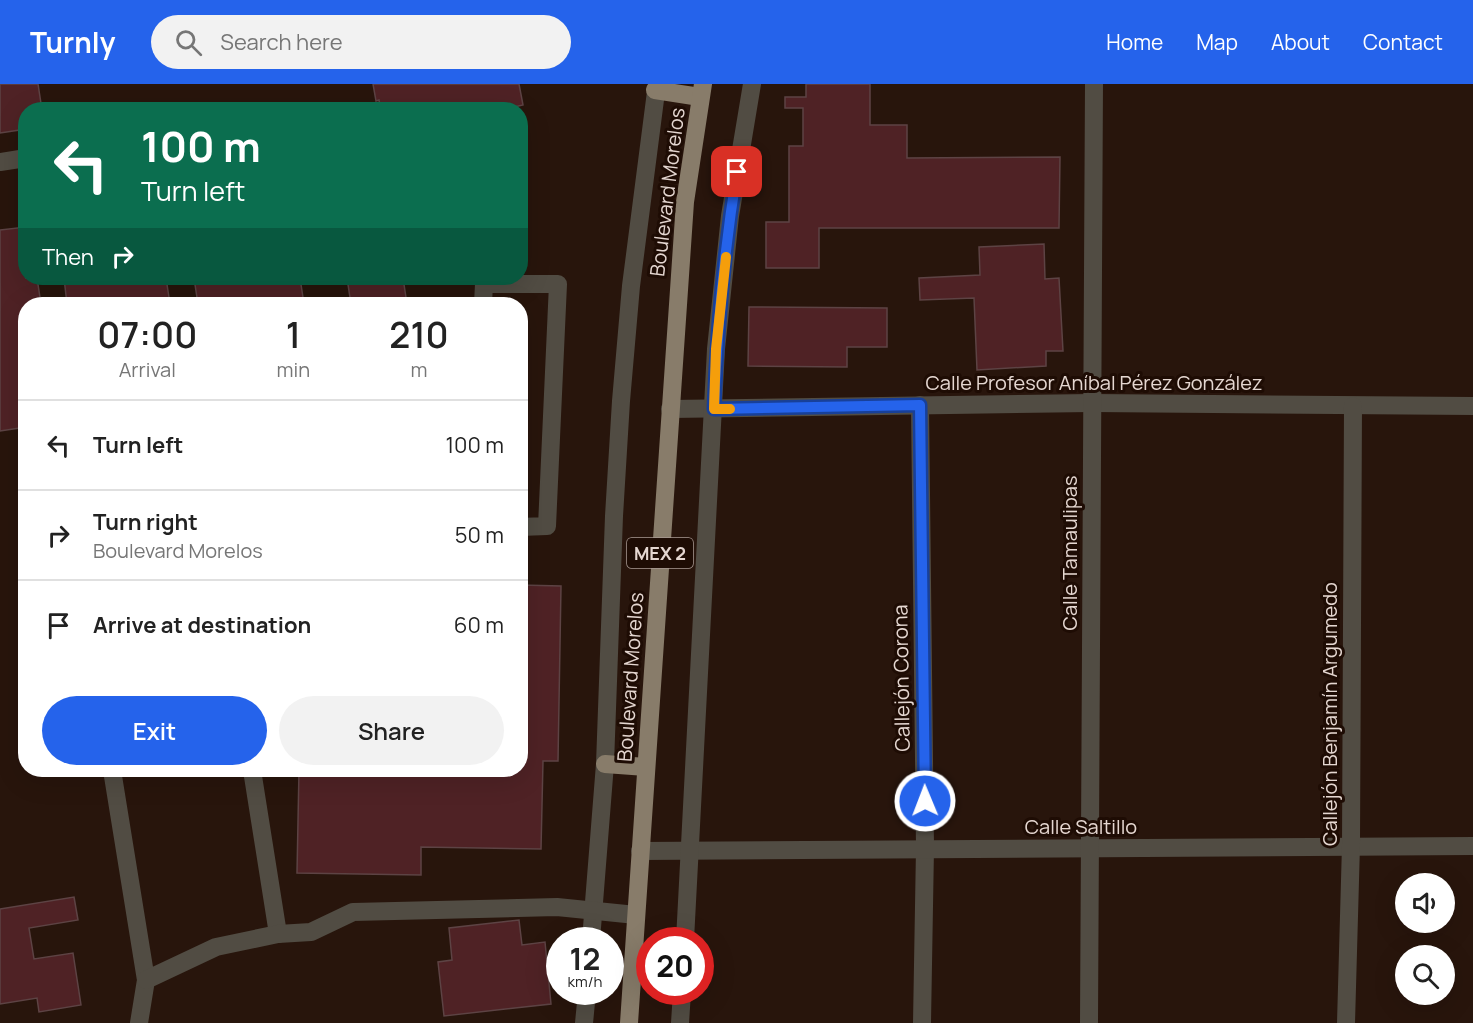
<!DOCTYPE html>
<meta charset="utf-8">
<style>
:root{--surface:#fff;--page:#f2f2f2;--text:#222;--muted:#767676;--line:#e0e0e0;--accent:#2563eb}
body{margin:0;font-family:Manrope,sans-serif;background:var(--page);color:var(--text);height:100vh;display:flex;flex-direction:column;font-size:22px;white-space:nowrap}
*{box-sizing:border-box;margin:0}
p{font-size:20px;color:var(--muted)}
.icon{flex:none;width:33px;height:33px;fill:none;stroke:currentColor;stroke-width:2;stroke-linecap:round;stroke-linejoin:round}
.map{position:relative;flex:1;overflow:hidden}
.drawer{position:absolute;left:18px;top:213px;width:510px;height:480px;display:flex;flex-direction:column;background:var(--surface);border-radius:24px;box-shadow:0 6px 24px #0002}
.drawer>*{flex:none}
.guide{position:absolute;left:18px;top:18px;width:510px;height:183px;border-radius:24px;box-shadow:0 6px 24px #0002;background:#0b6e4f;color:#fff;overflow:hidden}
.tools{position:absolute;left:1395px;top:789px;display:grid;gap:12px}
.tools a{display:grid;place-items:center;width:60px;height:60px;border-radius:50%;background:var(--surface);box-shadow:0 6px 24px #0002;font-size:30px}
.speed{position:absolute;left:546px;top:843px;display:flex;gap:12px;font-size:30px;font-weight:700;text-align:center}
.speed>*{display:grid;place-content:center;width:78px;height:78px;border-radius:50%;background:var(--surface);box-shadow:0 6px 24px #0002;line-height:1}
.speed small{font-size:15px;font-weight:400}
.speed .limit{border:9px solid #d22;background:#fff;color:#111}
.pin{position:absolute;display:grid;place-items:center;width:51px;height:51px;color:#fff;margin:-26px;border-radius:12px;box-shadow:0 3px 9px #0006}
.me{position:absolute;width:66px;margin:-33px;rotate:359deg;stroke-linejoin:round;filter:drop-shadow(0 0 4px #0008)}
.turn{display:flex;align-items:center;gap:21px;height:126px;padding:0 24px;font-size:27px}
.turn .icon{width:78px;height:78px;stroke-width:2.5}
.turn b{display:block;font-size:42px;line-height:51px}
.then{display:flex;align-items:center;height:57px;padding:0 24px;background:#0003;gap:12px;font-size:22px}
.eta{display:flex;justify-content:space-evenly;align-items:center;height:102px;text-align:center}
.eta b{font-size:36px;font-weight:600;line-height:42px}
.primary-button{display:flex;gap:12px;margin-top:auto;padding:12px 24px}
.primary-button a{flex:1;height:69px;border-radius:36px;background:var(--accent);color:#fff;font-size:24px;font-weight:600;line-height:69px;text-align:center}
.primary-button a+a{background:var(--page);color:var(--text)}
ul{padding:0;list-style:none}
li{display:flex;align-items:center;gap:18px;height:90px;padding:0 24px;border-top:2px solid var(--line)}
li div{flex:1}
li b{display:block;font-size:22px}
li em{font-style:normal}
header{display:flex;align-items:center;gap:36px;box-sizing:border-box;height:84px;padding:0 30px;background:var(--accent);color:#fff}
header strong{font-size:28px}
nav{display:flex;gap:33px;margin-inline-start:auto;font-size:21px}
.search{width:420px;height:54px;background:var(--page);display:flex;align-items:center;gap:15px;box-sizing:border-box;padding:0 21px;border-radius:33px;color:var(--muted);font-size:22px}
.map>svg:first-child{display:block}
.building{fill:#4f2225;stroke:#5d4344;stroke-width:1.5}
.lines{fill:none;stroke-linecap:round;stroke-linejoin:round}
.minor{stroke:#514c43;stroke-width:18}
.major{stroke:#887c6a;stroke-width:18}
.route-casing{stroke:#184099;stroke-width:15}
.route{stroke:#2563eb;stroke-width:10}
.slow{stroke:#f59e0b;stroke-width:10}
.labels{text-anchor:middle;dominant-baseline:central;stroke-width:6;stroke-linejoin:round;paint-order:stroke}
.shield{fill:#1e0c04;stroke:#a99a94;stroke-width:1.5}
.shield-label{font-size:18px;font-weight:bold;fill:#e5d7d1}
.street-label{font-size:20px;fill:#e5d7d1;stroke:#1e0c04}
</style>
<header>
<strong>Turnly</strong>
<div class="search"><svg class="icon" aria-label="search" viewBox="0 0 24 24"><circle cx="10" cy="10" r="6"/><path d="M15 15l6 6"/></svg>Search here</div>
<nav><a>Home</a><a>Map</a><a>About</a><a>Contact</a></nav>
</header>
<div class="map">
<svg width="1473" height="939" viewBox="0 0 1473 939">
<rect width="100%" height="100%" fill="#28150c"/>
<g class="building">
<polygon points="0,0 38,0 42,26 26,26 26,45 0,49"/>
<polygon points="373,0 519,0 523,21 501,26 381,26 379,16 376,17"/>
<polygon points="806,0 870,0 870,41 907,41 907,74 1060,73 1059,144 819,144 819,184 766,184 766,138 789,138 789,62 803,62 803,24 785,24 785,13 806,13"/>
<polygon points="26,143 26,194 37,194 41,220 26,220 26,343 0,347 0,146"/>
<polygon points="1044,160 1045,195 1059,194 1063,267 1046,267 1046,282 977,286 974,214 920,216 919,194 980,191 979,163"/>
<polygon points="64,194 166,194 170,220 67,220"/>
<polygon points="194,194 300,194 304,220 198,220"/>
<polygon points="347,194 403,194 407,220 351,220"/>
<polygon points="749,223 887,224 887,263 847,263 847,283 748,282"/>
<polygon points="520,501 561,502 558,677 543,677 541,765 421,763 421,791 297,789 299,686 520,686"/>
<polygon points="74,813 78,836 29,844 34,875 73,869 81,921 39,928 37,914 0,920 0,825"/>
<polygon points="519,836 522,861 545,858 551,920 444,932 438,878 452,876 449,844"/>
</g>
<g class="lines">
<g class="minor">
<polyline points="0,78 26,74"/>
<polyline points="483,220 484,200 558,200 547,442 520,443"/>
<polyline points="920,321 925,764 922,939"/>
<polyline points="670,325 1092,319 1473,322"/>
<polyline points="112,686 146,896 139,939"/>
<polyline points="252,686 278,850"/>
<polyline points="640,767 1473,762"/>
<polyline points="591,856 605,680 614,432 621,317 631,202 657,0"/>
<polyline points="685,856 716,265 730,132 752,0"/>
<polyline points="146,896 216,863 278,850 311,848 353,828 557,823 636,831"/>
<polyline points="584,939 587,908"/>
<polyline points="680,939 682,908"/>
<polyline points="1089,939 1094,0"/>
<polyline points="1346,939 1351,761 1353,322"/>
</g>
<g class="major">
<polyline points="655,6 700,13"/>
<polyline points="605,680 646,683"/>
<polyline points="629,939 685,118 703,0"/>
</g>
</g>
<g class="lines">
<g class="route-casing">
<path id="route" d="M737,88C724,167 717,245 714,325L920,321L925,717"/>
</g>
<use href="#route" class="route"/>
<polyline class="slow" points="726,173 716,265 714,325 730,325"/>
</g>
<g class="labels">
<rect class="shield" x="627" y="454" width="66" height="30" rx="4.5"/>
<g class="shield-label">
<text x="660" y="469">MEX 2</text>
</g>
<g class="street-label">
<text transform="translate(667 108) rotate(-83)">Boulevard Morelos</text>
<text x="1094" y="298">Calle Profesor Aníbal Pérez González</text>
<text transform="translate(1069 469) rotate(-90)">Calle Tamaulipas</text>
<text transform="translate(630 593) rotate(-86)">Boulevard Morelos</text>
<text transform="translate(901 594) rotate(-91)">Callejón Corona</text>
<text transform="translate(1329 630) rotate(-90)">Callejón Benjamín Argumedo</text>
<text x="1081" y="742">Calle Saltillo</text>
</g>
</g>
</svg>
<div class="tools">
<a><svg class="icon" aria-label="sound" viewBox="0 0 24 24"><path d="M4 9h4l5-4v14l-5-4H4zM17 9q2 3 0 6"/></svg></a>
<a><svg class="icon" aria-label="search" viewBox="0 0 24 24"><circle cx="10" cy="10" r="6"/><path d="M15 15l6 6"/></svg></a>
</div>
<div class="speed"><div>12<small>km/h</small></div><div class="limit">20</div></div>
<div class="pin" style="left:737px;top:88px;background:#d93025"><svg class="icon" aria-label="arrive" viewBox="0 0 24 24"><path d="M6 21V4h12l-3 4 3 4H6"/></svg></div>
<svg class="me" style="left:925px;top:717px" viewBox="-20 -20 40 40"><circle r="17" fill="#2563eb" stroke="#fff" stroke-width="3"/><path d="M0-11L8 9 0 5-8 9z" fill="#fff"/></svg>
<div class="guide">
<div class="turn"><svg class="icon" aria-label="left" viewBox="0 0 24 24"><path d="M17 20v-9H6M10 6l-5 5 5 5"/></svg><div><b>100 m</b>Turn left</div></div>
<div class="then">Then<svg class="icon" aria-label="right" viewBox="0 0 24 24"><path d="M7 20v-9h11M14 6l5 5-5 5"/></svg></div>
</div>
<section class="drawer">
<div class="eta">
<div><b>07:00</b><p>Arrival</p></div>
<div><b>1</b><p>min</p></div>
<div><b>210</b><p>m</p></div>
</div>
<ul>
<li><svg class="icon" aria-label="left" viewBox="0 0 24 24"><path d="M17 20v-9H6M10 6l-5 5 5 5"/></svg><div><b>Turn left</b></div><em>100 m</em></li>
<li><svg class="icon" aria-label="right" viewBox="0 0 24 24"><path d="M7 20v-9h11M14 6l5 5-5 5"/></svg><div><b>Turn right</b><p>Boulevard Morelos</p></div><em>50 m</em></li>
<li><svg class="icon" aria-label="arrive" viewBox="0 0 24 24"><path d="M6 21V4h12l-3 4 3 4H6"/></svg><div><b>Arrive at destination</b></div><em>60 m</em></li>
</ul>
<div class="primary-button"><a>Exit</a><a>Share</a></div>
</section>
</div>
